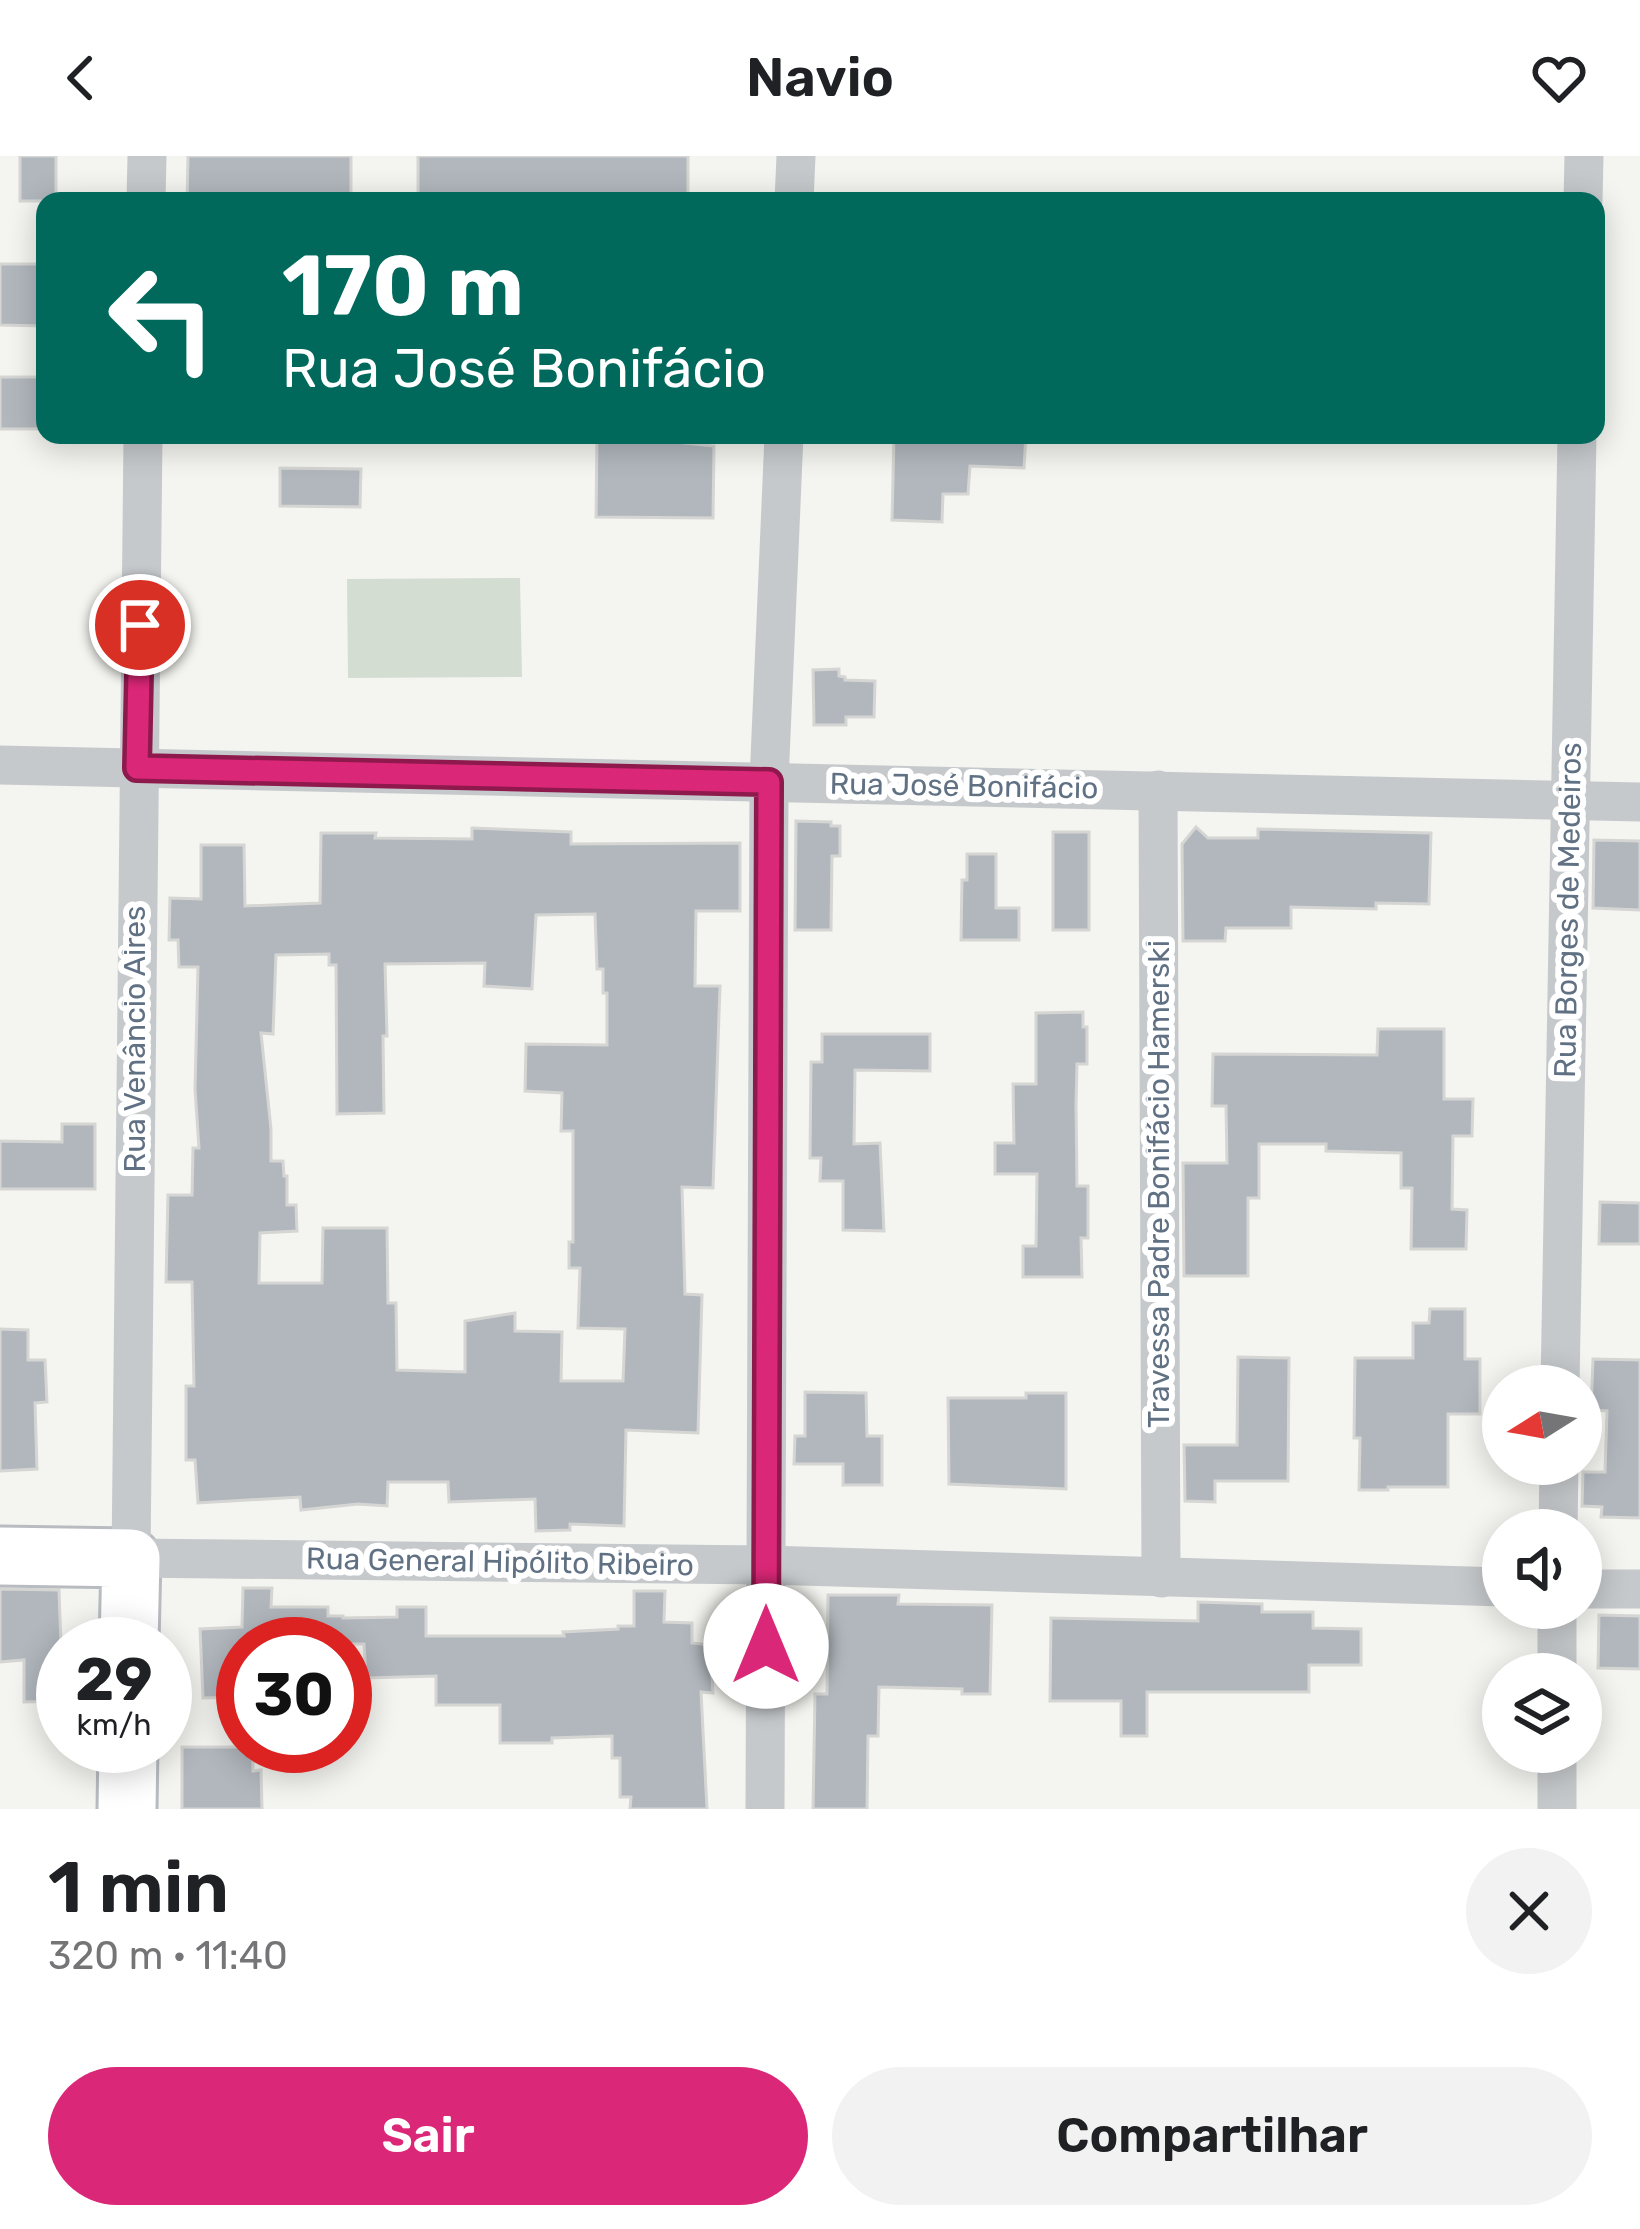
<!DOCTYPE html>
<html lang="pt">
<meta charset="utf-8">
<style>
:root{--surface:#fff;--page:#f2f2f2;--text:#202124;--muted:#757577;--accent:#db2777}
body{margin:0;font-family:Rubik,sans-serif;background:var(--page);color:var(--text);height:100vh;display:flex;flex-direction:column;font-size:45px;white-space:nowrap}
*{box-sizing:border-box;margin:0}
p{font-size:39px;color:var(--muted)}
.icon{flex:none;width:66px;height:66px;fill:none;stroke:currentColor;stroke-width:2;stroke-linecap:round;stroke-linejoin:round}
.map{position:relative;height:1653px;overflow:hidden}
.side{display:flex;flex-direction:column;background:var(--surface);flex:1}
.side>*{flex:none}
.guide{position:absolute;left:36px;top:36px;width:1569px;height:252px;border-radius:24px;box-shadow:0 6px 30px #0003;background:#00695c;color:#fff;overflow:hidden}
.needle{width:78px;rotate:259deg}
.tools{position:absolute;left:1482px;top:1209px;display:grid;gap:24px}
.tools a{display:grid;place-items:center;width:120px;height:120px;border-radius:50%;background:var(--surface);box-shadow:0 6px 30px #0003;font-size:60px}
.speed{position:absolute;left:36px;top:1461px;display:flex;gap:24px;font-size:60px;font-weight:700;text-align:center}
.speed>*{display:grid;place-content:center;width:156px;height:156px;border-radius:50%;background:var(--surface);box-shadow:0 6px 30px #0003;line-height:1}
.speed small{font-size:30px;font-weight:400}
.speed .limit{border:18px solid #d22;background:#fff;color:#111}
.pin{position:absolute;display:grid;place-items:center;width:102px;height:102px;color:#fff;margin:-51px;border:6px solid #fff;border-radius:50%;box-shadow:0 3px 12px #0007}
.me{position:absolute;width:132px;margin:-66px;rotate:0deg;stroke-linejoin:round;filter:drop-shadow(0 0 9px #0008)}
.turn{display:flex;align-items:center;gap:42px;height:252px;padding:0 48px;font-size:54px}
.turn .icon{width:156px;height:156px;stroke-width:2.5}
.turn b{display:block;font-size:84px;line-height:102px}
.round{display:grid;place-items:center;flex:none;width:126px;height:126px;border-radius:63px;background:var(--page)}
.head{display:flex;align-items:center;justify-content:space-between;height:204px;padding:0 48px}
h1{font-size:72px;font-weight:600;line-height:90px}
.primary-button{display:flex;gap:24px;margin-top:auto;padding:24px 48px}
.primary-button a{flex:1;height:138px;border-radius:72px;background:var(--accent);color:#fff;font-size:48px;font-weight:600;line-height:138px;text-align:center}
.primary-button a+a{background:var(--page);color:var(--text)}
header{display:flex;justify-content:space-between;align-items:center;height:156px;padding:0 48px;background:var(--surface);font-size:54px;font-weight:600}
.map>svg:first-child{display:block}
.green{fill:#d4ddd1}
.building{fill:#b1b7bd;stroke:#d5d6d3;stroke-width:3;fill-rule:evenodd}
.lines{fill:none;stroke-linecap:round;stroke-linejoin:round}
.secondary-casing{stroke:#b8bcc1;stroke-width:63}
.street{stroke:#c6c9cc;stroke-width:39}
.secondary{stroke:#fff;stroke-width:57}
.route-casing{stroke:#8e194d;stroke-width:30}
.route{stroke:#db2777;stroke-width:21}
.labels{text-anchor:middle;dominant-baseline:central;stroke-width:12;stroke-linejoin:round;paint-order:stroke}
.street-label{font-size:30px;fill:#617184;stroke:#fff}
</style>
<header><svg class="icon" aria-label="back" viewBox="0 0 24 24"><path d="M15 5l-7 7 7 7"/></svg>Navio<svg class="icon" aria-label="heart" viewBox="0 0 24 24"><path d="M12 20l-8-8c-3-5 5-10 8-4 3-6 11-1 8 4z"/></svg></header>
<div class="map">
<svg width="1640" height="1653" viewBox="0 0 1640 1653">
<rect width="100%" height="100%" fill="#f4f5f0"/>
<polygon class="green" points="520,422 522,521 348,522 347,423"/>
<g class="building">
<rect x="20" y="0" width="36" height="45"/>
<polygon points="188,0 351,0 351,45 187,45"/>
<rect x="418" y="0" width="270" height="45"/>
<polygon points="0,108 45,108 45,170 0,169"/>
<rect x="0" y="221" width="45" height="52"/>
<polygon points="597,279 685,279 684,287 714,290 713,362 596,361"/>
<polygon points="894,279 1026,279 1024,312 970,310 968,338 943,338 942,366 892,364"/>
<polygon points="280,312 361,313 360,351 280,350"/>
<polygon points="839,513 839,520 845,521 845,524 875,525 874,561 846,561 846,569 814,569 813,514"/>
<polygon points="796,665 831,666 831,670 840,670 840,700 832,700 831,774 795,774"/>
<polygon points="1196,671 1208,682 1258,682 1258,673 1431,677 1429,748 1376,747 1376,753 1291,751 1291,772 1226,772 1225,785 1183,785 1182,688"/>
<path d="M472,672L571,676V688L740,687V755H696L695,830H720L713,1032L682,1031L685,1138L702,1139L698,1277L626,1274L624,1370L570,1368V1374L536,1375L535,1343L449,1346L448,1326H388L387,1350L358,1348L301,1354L300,1341L198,1347L195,1304H186V1230H194L192,1126H166L168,1039H192L193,992H199L195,933L198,811H179L178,784H169L170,742L201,743V689H244L245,750L320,747L321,677H376L375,682L472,683ZM595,758L597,813H603V837H607V889L526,888L525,935L562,937L561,975H573V1086H569V1112H580L578,1172L625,1173L623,1225H561L562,1176L515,1175V1157L465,1165V1216L397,1214L396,1147H388L387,1072H323L322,1127H259L260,1077L297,1075L296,1049H287V1020H284L283,1005H271V973L261,877L273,878L276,799L329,798V809H336L337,958L384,957L383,880H387L385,808L485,807L484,830L532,833L536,759Z"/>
<rect x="1053" y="676" width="36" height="98"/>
<polygon points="1594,684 1640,685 1640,754 1593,752"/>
<polygon points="967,698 996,698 996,752 1019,752 1019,784 961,784 962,724 967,724"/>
<polygon points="1083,856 1083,871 1087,871 1087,908 1077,908 1076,949 1077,1030 1088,1030 1088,1082 1081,1082 1082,1121 1023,1121 1023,1090 1036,1090 1037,1018 995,1018 995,987 1014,987 1013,928 1036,928 1036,857"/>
<polygon points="1378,873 1444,873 1444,943 1473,943 1472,980 1453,980 1452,1053 1467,1054 1466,1093 1411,1093 1412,1032 1401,1032 1401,997 1326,995 1326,988 1259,988 1259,1042 1248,1042 1248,1120 1184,1120 1183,1007 1227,1007 1226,950 1212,950 1213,898 1377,899"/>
<polygon points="822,878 930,878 930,915 855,914 854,988 880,987 884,1075 843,1074 843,1025 820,1025 821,1002 810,1002 811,906 822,906"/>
<polygon points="62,968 95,968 95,1033 0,1033 0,985 62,986"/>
<polygon points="1600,1046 1640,1047 1640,1088 1599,1088"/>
<polygon points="1430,1153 1465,1153 1465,1203 1480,1203 1480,1258 1448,1258 1448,1331 1388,1331 1388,1334 1359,1334 1360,1282 1354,1282 1355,1202 1413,1202 1413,1167 1429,1167"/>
<polygon points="0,1173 28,1174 28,1204 45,1204 47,1246 35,1247 37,1313 0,1315"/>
<polygon points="1238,1201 1289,1202 1288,1325 1215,1325 1215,1346 1185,1345 1184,1289 1237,1289"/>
<polygon points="1593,1203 1640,1204 1640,1362 1601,1361 1602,1351 1582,1350 1583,1316 1605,1316 1607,1255 1591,1254"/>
<polygon points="805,1236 866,1237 867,1280 882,1280 882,1329 843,1329 843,1308 794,1308 795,1280 805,1280"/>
<polygon points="1026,1237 1066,1237 1066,1333 949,1328 948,1242 1026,1242"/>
<polygon points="243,1432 272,1432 271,1451 328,1451 328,1460 343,1460 343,1462 397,1461 397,1451 426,1451 426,1480 564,1480 563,1476 618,1473 618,1470 634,1470 634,1435 665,1435 664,1466 692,1467 692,1487 710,1489 713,1537 701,1536 707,1653 630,1653 631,1641 620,1641 620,1602 612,1602 612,1580 552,1582 552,1587 500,1587 500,1549 436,1549 436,1520 366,1522 364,1488 243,1488 243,1541 203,1542 200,1473 242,1471"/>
<polygon points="0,1433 59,1434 63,1545 24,1546 24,1504 0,1506"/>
<polygon points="828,1439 899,1439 898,1448 992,1449 990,1538 962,1538 962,1533 879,1531 878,1580 868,1580 867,1653 813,1653 815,1538 827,1538"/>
<polygon points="1198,1446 1262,1448 1262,1456 1313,1456 1313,1472 1361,1473 1361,1509 1309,1509 1309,1536 1147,1536 1147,1580 1121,1580 1121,1545 1050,1545 1051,1462 1198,1465"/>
<polygon points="1599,1459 1640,1460 1640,1513 1598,1512"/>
<polygon points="182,1591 253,1591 253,1615 261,1614 262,1653 182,1653"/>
</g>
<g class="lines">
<g class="secondary-casing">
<g id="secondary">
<polyline points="0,1400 131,1402 129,1488"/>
<polyline points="127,1653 128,1590"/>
</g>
</g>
<g class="street">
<polyline points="146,45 147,0"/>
<polyline points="794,45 796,0"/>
<polyline points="1583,45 1584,0"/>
<polyline points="143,279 131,1402 767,1409 1503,1431"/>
<polyline points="0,609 1640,646"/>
<polyline points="1158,634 1161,1422"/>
<polyline points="1560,1230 1577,279"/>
<polyline points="1558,1374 1559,1308"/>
<polyline points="1581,1433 1640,1433"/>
<polyline points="1557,1452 1557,1518"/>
<polyline points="1557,1596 1557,1653"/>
<polyline points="765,1653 769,626 784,279"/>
</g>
<use href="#secondary" class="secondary"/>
</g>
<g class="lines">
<g class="route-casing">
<polyline id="route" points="140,469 137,612 769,626 766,1490"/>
</g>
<use href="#route" class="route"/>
</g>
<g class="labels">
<g class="street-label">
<text transform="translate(964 630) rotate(1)">Rua José Bonifácio</text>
<text transform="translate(1568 754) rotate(-89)">Rua Borges de Medeiros</text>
<text transform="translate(135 883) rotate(-90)">Rua Venâncio Aires</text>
<text transform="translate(1159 1028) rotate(-90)">Travessa Padre Bonifácio Hamerski</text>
<text transform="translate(500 1406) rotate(1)">Rua General Hipólito Ribeiro</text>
</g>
</g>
</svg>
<div class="tools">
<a><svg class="needle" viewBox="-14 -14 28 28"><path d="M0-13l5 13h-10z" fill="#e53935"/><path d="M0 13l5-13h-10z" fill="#757577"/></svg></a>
<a><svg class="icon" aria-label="sound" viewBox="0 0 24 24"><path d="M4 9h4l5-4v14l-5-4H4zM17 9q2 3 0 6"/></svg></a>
<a><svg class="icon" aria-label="layers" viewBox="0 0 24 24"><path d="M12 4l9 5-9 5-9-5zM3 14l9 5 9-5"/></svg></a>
</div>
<div class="speed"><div>29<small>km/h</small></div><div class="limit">30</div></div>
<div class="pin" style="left:140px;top:469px;background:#d93025"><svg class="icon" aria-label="arrive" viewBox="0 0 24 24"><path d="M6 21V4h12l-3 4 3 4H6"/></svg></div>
<svg class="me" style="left:766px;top:1490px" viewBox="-20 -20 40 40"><circle r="19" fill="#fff"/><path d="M0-13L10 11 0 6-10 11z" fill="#db2777"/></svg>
<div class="guide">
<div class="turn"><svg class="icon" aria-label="left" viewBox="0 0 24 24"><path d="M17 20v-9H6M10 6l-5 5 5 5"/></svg><div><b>170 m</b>Rua José Bonifácio</div></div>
</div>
</div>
<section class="side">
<div class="head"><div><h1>1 min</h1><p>320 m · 11:40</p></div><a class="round"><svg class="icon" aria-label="close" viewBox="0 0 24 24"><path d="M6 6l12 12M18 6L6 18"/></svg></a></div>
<div class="primary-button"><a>Sair</a><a>Compartilhar</a></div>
</section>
